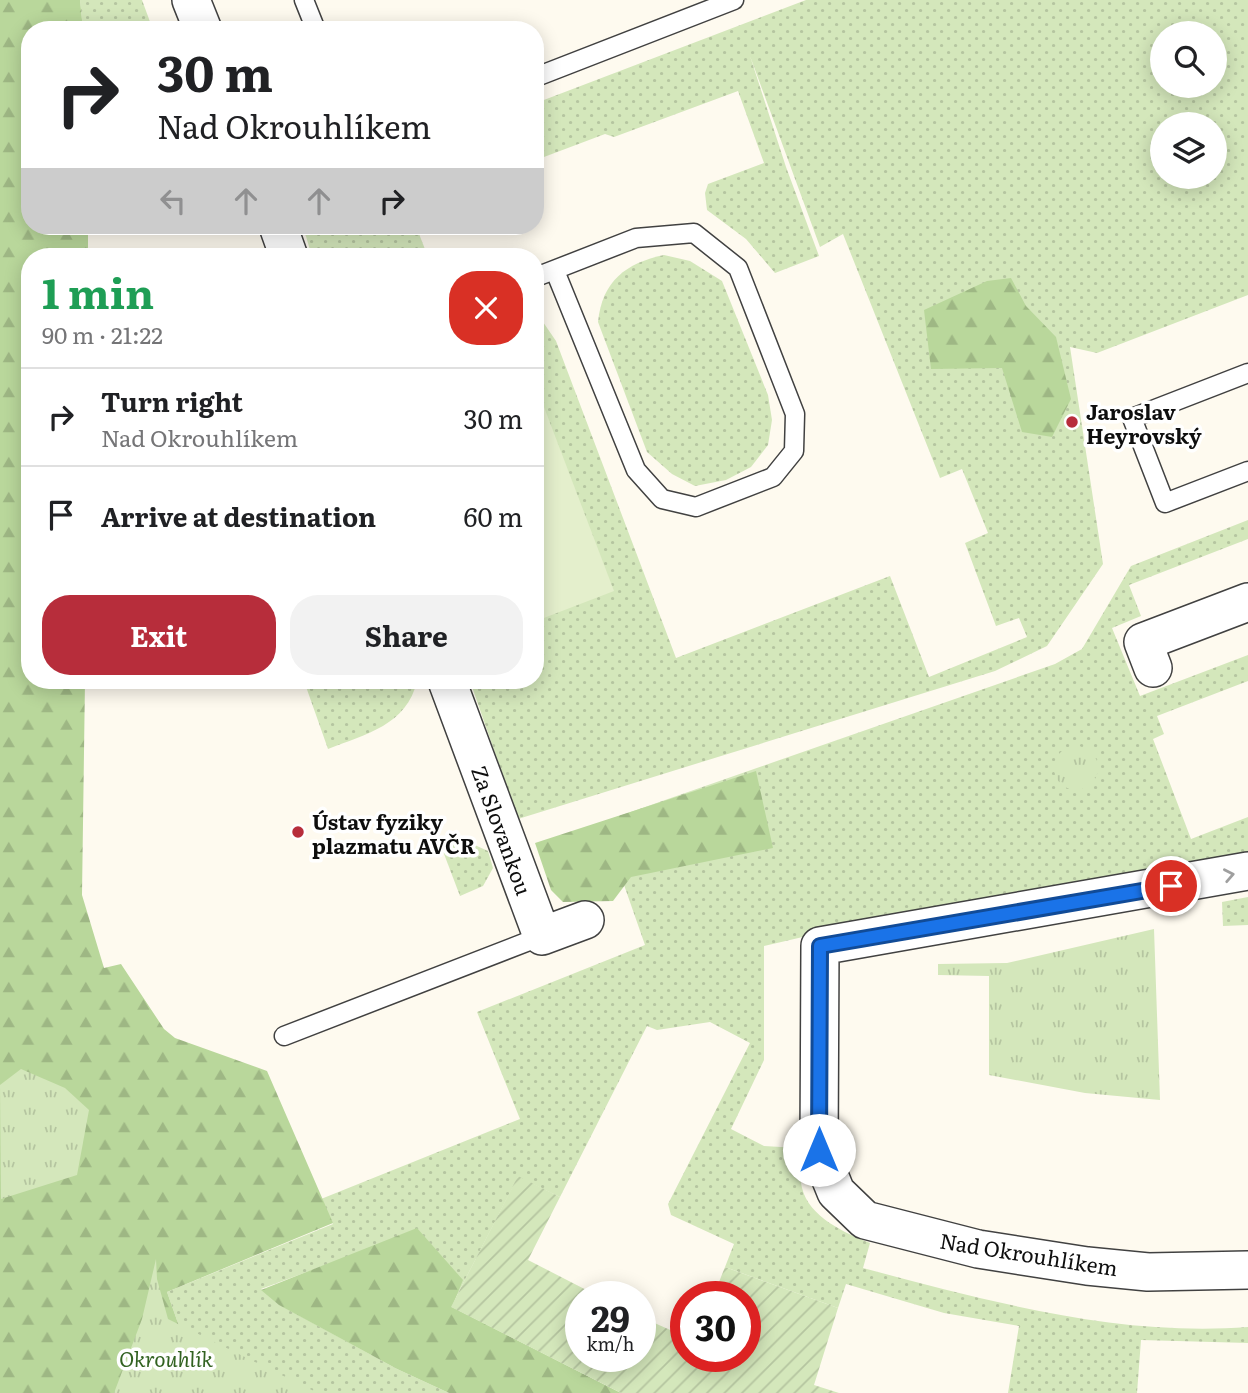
<!DOCTYPE html>
<meta charset="utf-8">
<style>
:root{--surface:#fff;--page:#f2f2f2;--text:#202124;--muted:#757577;--line:#e0e0e0;--accent:#b72d3b}
body{margin:0;font-family:Literata,serif;background:var(--page);color:var(--text);height:100vh;display:flex;flex-direction:column;font-size:26px;white-space:nowrap}
*{box-sizing:border-box;margin:0}
p{font-size:23px;color:var(--muted)}
.icon{flex:none;width:38px;height:38px;fill:none;stroke:currentColor;stroke-width:2;stroke-linecap:round;stroke-linejoin:round}
.map{position:relative;flex:1;overflow:hidden}
.sheet{position:absolute;left:21px;top:248px;width:523px;height:441px;display:flex;flex-direction:column;background:var(--surface);border-radius:28px;box-shadow:0 4px 18px #0003}
.sheet>*{flex:none}
.banner{position:absolute;left:21px;top:21px;width:523px;height:214px;border-radius:28px;box-shadow:0 4px 18px #0003;background:#fff;color:var(--text);overflow:hidden}
.fabs{position:absolute;left:1150px;top:21px;display:grid;gap:14px}
.fabs a{display:grid;place-items:center;width:77px;height:77px;border-radius:50%;background:var(--surface);box-shadow:0 4px 18px #0003;font-size:35px}
.speed{position:absolute;left:565px;top:1281px;display:flex;gap:14px;font-size:35px;font-weight:700;text-align:center}
.speed>*{display:grid;place-content:center;width:91px;height:91px;border-radius:50%;background:var(--surface);box-shadow:0 4px 18px #0003;line-height:1}
.speed small{font-size:18px;font-weight:400}
.speed .limit{border:10px solid #d22;background:#fff;color:#111}
.pin{position:absolute;display:grid;place-items:center;width:60px;height:60px;color:#fff;margin:-30px;border:4px solid #fff;border-radius:50%;box-shadow:0 2px 7px #0007}
.me{position:absolute;width:77px;margin:-38px;rotate:0deg;stroke-linejoin:round;filter:drop-shadow(0 0 5px #0008)}
.turn{display:flex;align-items:center;gap:24px;height:147px;padding:0 21px;font-size:32px}
.turn .icon{width:91px;height:91px;stroke-width:2.5}
.turn b{display:block;font-size:49px;line-height:60px}
.lanes{display:flex;align-items:center;height:66px;padding:0 21px;background:#0003;justify-content:center;gap:35px;direction:ltr}
.lanes .off{opacity:.35}
.round{display:grid;place-items:center;flex:none;width:74px;height:74px;border-radius:28px;background:var(--page)}
.summary{display:flex;align-items:center;justify-content:space-between;height:119px;padding:0 21px}
h1{font-size:42px;font-weight:700;line-height:52px;color:#1e9e55}
.button{display:flex;gap:14px;margin-top:auto;padding:14px 21px}
.button a{flex:1;height:80px;border-radius:28px;background:var(--accent);color:#fff;font-size:28px;font-weight:700;line-height:80px;text-align:center}
.button a+a{background:var(--page);color:var(--text)}
ul{padding:0;list-style:none}
li{display:flex;align-items:center;gap:21px;height:98px;padding:0 21px;border-top:2px solid var(--line)}
li div{flex:1}
li b{display:block;font-size:26px}
li em{font-style:normal}
.map>svg:first-child{display:block}
.grass{fill:url(#grass-dots);fill-rule:evenodd}
.forest{fill:url(#forest-firs)}
.park{fill:url(#park-tufts)}
.garden{fill:url(#garden-furrows)}
.pitch{fill:#e4efcc}
.lines{fill:none;stroke-linecap:round;stroke-linejoin:round}
.lane-casing{stroke:#414141;stroke-width:21}
.street-casing{stroke:#414141;stroke-width:40}
.lane{stroke:#fff;stroke-width:18}
.street{stroke:#fff;stroke-width:37}
.oneway{stroke:#9f9f9f}
.route-casing{stroke:#114b97;stroke-width:18}
.route{stroke:#1a73e8;stroke-width:12}
.poi-dot{fill:#b72d3b;stroke:#fff;stroke-width:2.5}
.labels{text-anchor:middle;dominant-baseline:central;stroke-width:7;stroke-linejoin:round;paint-order:stroke}
.poi-label{font-size:21px;font-weight:bold;fill:#0e0e0e;stroke:#fff;text-anchor:start}
.street-label{font-size:21px;fill:#0e0e0e;stroke:#fff}
.park-label{font-size:21px;font-style:italic;fill:#326221;stroke:#fff}
</style>
<div class="map">
<svg width="1248" height="1393" viewBox="0 0 1248 1393">
<defs>
<pattern id="grass-dots" width="8" height="8" patternUnits="userSpaceOnUse" patternTransform="scale(1.75)"><rect width="8" height="8" fill="#d4e7bb"/><path d="M2 2h.1M6 6h.1" fill="none" stroke="#b5c5a0" stroke-width="1.8" stroke-linecap="round"/></pattern>
<pattern id="forest-firs" width="22" height="20" patternUnits="userSpaceOnUse" patternTransform="scale(1.75)"><rect width="22" height="20" fill="#b9d79b"/><path d="M5 1l3.5 6h-7zM16 11l3.5 6h-7z" fill="#9eb784"/></pattern>
<pattern id="park-tufts" width="24" height="20" patternUnits="userSpaceOnUse" patternTransform="scale(1.75)"><rect width="24" height="20" fill="#d4e7bb"/><path d="M3 7l-1-3M5 7V3M7 7l1-3M15 17l-1-3M17 17v-4M19 17l1-3" fill="none" stroke="#b5c5a0"/></pattern>
<pattern id="garden-furrows" width="10" height="10" patternUnits="userSpaceOnUse" patternTransform="scale(1.75)"><rect width="10" height="10" fill="#d4e7bb"/><path d="M-1 1l2-2M0 10L10 0M9 11l2-2" fill="none" stroke="#b5c5a0"/></pattern>
</defs>
<rect width="100%" height="100%" fill="#fefaef"/>
<g class="grass">
<polygon points="80,0 142,0 153,30 83,30"/>
<path d="M806,0H1248V295L1097,353L1070,347L1103,564L1047,646L995,671L518,819L470,681H536V320L543,322L556,341L676,658L890,576L929,677L1027,637L1019,618L996,626L965,543L988,533L962,469L940,478L843,234L820,247L750,56L786,167L819,256L775,273L746,239L707,210L705,193L708,184L764,163L738,91L614,137L605,134L536,160V103ZM1162,33H1214V86H1162ZM1162,124H1214V177H1162Z"/>
<polygon points="303,226 416,226 428,257 312,257"/>
<path d="M664,255L690,261L722,281L768,395L772,420L768,445L751,467L726,480L695,486L672,474L647,452L598,322C602,281 626,263 664,255Z"/>
<path d="M1248,520V539L1129,585L1141,616L1112,628L1140,696L1248,655V681L1157,716L1164,734L1153,739L1191,839L1248,817V860L820,933L764,946V1060L731,1129L764,1146L798,1148C800,1161 799,1175 802,1188C809,1217 845,1233 870,1243L863,1268C988,1301 1117,1337 1248,1327V1343L1141,1340L1137,1393H1008L1019,1326L944,1313L846,1284L838,1308L725,1267L734,1244L671,1215L668,1204L750,1043L710,1022L657,1030L647,1026L560,1197L518,1177L451,1307L339,1260L261,1289L280,1305L397,1369L449,1393H307L179,1326L167,1292L333,1224L321,1199L520,1119L477,1012L645,945L602,822L1055,664L1082,649L1131,566Z"/>
<path d="M304,681H417C407,725 366,734 328,749Z"/>
<polygon points="468,842 488,851 493,868 483,886 460,896 441,846"/>
<polygon points="1248,897 1248,925 1223,926 1222,902"/>
</g>
<g class="forest">
<polygon points="0,0 80,0 83,30 30,30 30,226 88,226 88,257 30,257 30,681 85,681 82,895 104,968 121,964 164,1029 175,1038 267,1071 333,1223 167,1292 179,1326 307,1393 0,1393"/>
<polygon points="1011,278 1026,306 1056,337 1071,399 1052,437 1022,432 1002,368 931,369 924,310 987,281"/>
<polygon points="756,771 773,848 631,877 613,901 563,902 551,890 535,843"/>
<polygon points="417,1228 463,1280 452,1307 621,1393 449,1393 397,1369 279,1305 261,1290"/>
</g>
<g class="park">
<circle cx="1076" cy="768" r="22"/>
<polygon points="1154,929 1160,1100 1085,1093 989,1075 989,976 938,975 938,964 1007,963"/>
<polygon points="21,1069 65,1088 89,1110 77,1175 1,1199 0,1085"/>
<polygon points="156,1259 157,1279 168,1319 318,1393 114,1393 142,1319"/>
</g>
<polygon class="garden" points="518,1176 560,1197 528,1260 600,1297 581,1297 581,1356 640,1356 641,1317 686,1337 686,1356 746,1356 746,1297 713,1297 725,1267 838,1308 814,1385 839,1393 621,1393 451,1307"/>
<polygon class="pitch" points="536,386 614,591 536,621"/>
<g class="lines">
<g class="lane-casing">
<g id="lane">
<polyline points="304,0 316,30"/>
<polyline points="536,77 734,0"/>
<polyline points="536,277 636,238 694,233 738,268 795,414 794,451 773,477 696,507 662,499 636,470 555,271"/>
<polyline points="1248,373 1132,418 1165,503 1248,471"/>
<polyline points="284,1036 542,936"/>
</g>
</g>
<g class="street-casing">
<g id="street">
<polyline points="191,0 203,30"/>
<polyline points="278,226 289,257"/>
<polyline points="1153,668 1143,642 1248,602"/>
<polyline points="447,681 542,936 585,920"/>
<polyline points="1248,871 820,946 819,1150 836,1192 865,1220 978,1249 1087,1266 1148,1272 1248,1270"/>
</g>
</g>
<use href="#lane" class="lane"/>
<use href="#street" class="street"/>
</g>
<defs><path id="oneway-chevron" d="M-2-3.5L2.5 0L-2 3.5" fill="none" stroke-width="1.6" stroke-linecap="round" stroke-linejoin="round" transform="scale(1.75)"/></defs>
<use class="oneway" href="#oneway-chevron" transform="translate(1229 875) rotate(-11)"/>
<g class="lines">
<g class="route-casing">
<polyline id="route" points="819,1150 820,946 1171,886"/>
</g>
<use href="#route" class="route"/>
</g>
<g class="poi-dot">
<circle cx="1072" cy="422" r="7"/>
<circle cx="298" cy="832" r="7"/>
</g>
<g class="labels">
<g class="poi-label">
<text x="1086" y="410">Jaroslav<tspan x="1086" dy="24">Heyrovský</tspan></text>
<text x="312" y="820">Ústav fyziky<tspan x="312" dy="24">plazmatu AVČR</tspan></text>
</g>
<g class="street-label">
<text transform="translate(503 830) rotate(70)">Za Slovankou</text>
<text transform="translate(1029 1253) rotate(9)">Nad Okrouhlíkem</text>
</g>
<g class="park-label">
<text x="166" y="1357">Okrouhlík</text>
</g>
</g>
</svg>
<div class="fabs">
<a><svg class="icon" aria-label="search" viewBox="0 0 24 24"><circle cx="10" cy="10" r="6"/><path d="M15 15l6 6"/></svg></a>
<a><svg class="icon" aria-label="layers" viewBox="0 0 24 24"><path d="M12 4l9 5-9 5-9-5zM3 14l9 5 9-5"/></svg></a>
</div>
<div class="speed"><div>29<small>km/h</small></div><div class="limit">30</div></div>
<div class="pin" style="left:1171px;top:886px;background:#d93025"><svg class="icon" aria-label="arrive" viewBox="0 0 24 24"><path d="M6 21V4h12l-3 4 3 4H6"/></svg></div>
<svg class="me" style="left:819px;top:1150px" viewBox="-20 -20 40 40"><circle r="19" fill="#fff"/><path d="M0-13L10 11 0 6-10 11z" fill="#1a73e8"/></svg>
<div class="banner">
<div class="turn"><svg class="icon" aria-label="right" viewBox="0 0 24 24"><path d="M7 20v-9h11M14 6l5 5-5 5"/></svg><div><b>30 m</b>Nad Okrouhlíkem</div></div>
<div class="lanes"><svg class="icon off" aria-label="left" viewBox="0 0 24 24"><path d="M17 20v-9H6M10 6l-5 5 5 5"/></svg><svg class="icon off" aria-label="ahead" viewBox="0 0 24 24"><path d="M12 20V5M6 11l6-6 6 6"/></svg><svg class="icon off" aria-label="ahead" viewBox="0 0 24 24"><path d="M12 20V5M6 11l6-6 6 6"/></svg><svg class="icon" aria-label="right" viewBox="0 0 24 24"><path d="M7 20v-9h11M14 6l5 5-5 5"/></svg></div>
</div>
<section class="sheet">
<div class="summary"><div><h1>1 min</h1><p>90 m · 21:22</p></div><a class="round" style="background:#d93025;color:#fff"><svg class="icon" aria-label="close" viewBox="0 0 24 24"><path d="M6 6l12 12M18 6L6 18"/></svg></a></div>
<ul>
<li><svg class="icon" aria-label="right" viewBox="0 0 24 24"><path d="M7 20v-9h11M14 6l5 5-5 5"/></svg><div><b>Turn right</b><p>Nad Okrouhlíkem</p></div><em>30 m</em></li>
<li><svg class="icon" aria-label="arrive" viewBox="0 0 24 24"><path d="M6 21V4h12l-3 4 3 4H6"/></svg><div><b>Arrive at destination</b></div><em>60 m</em></li>
</ul>
<div class="button"><a>Exit</a><a>Share</a></div>
</section>
</div>
